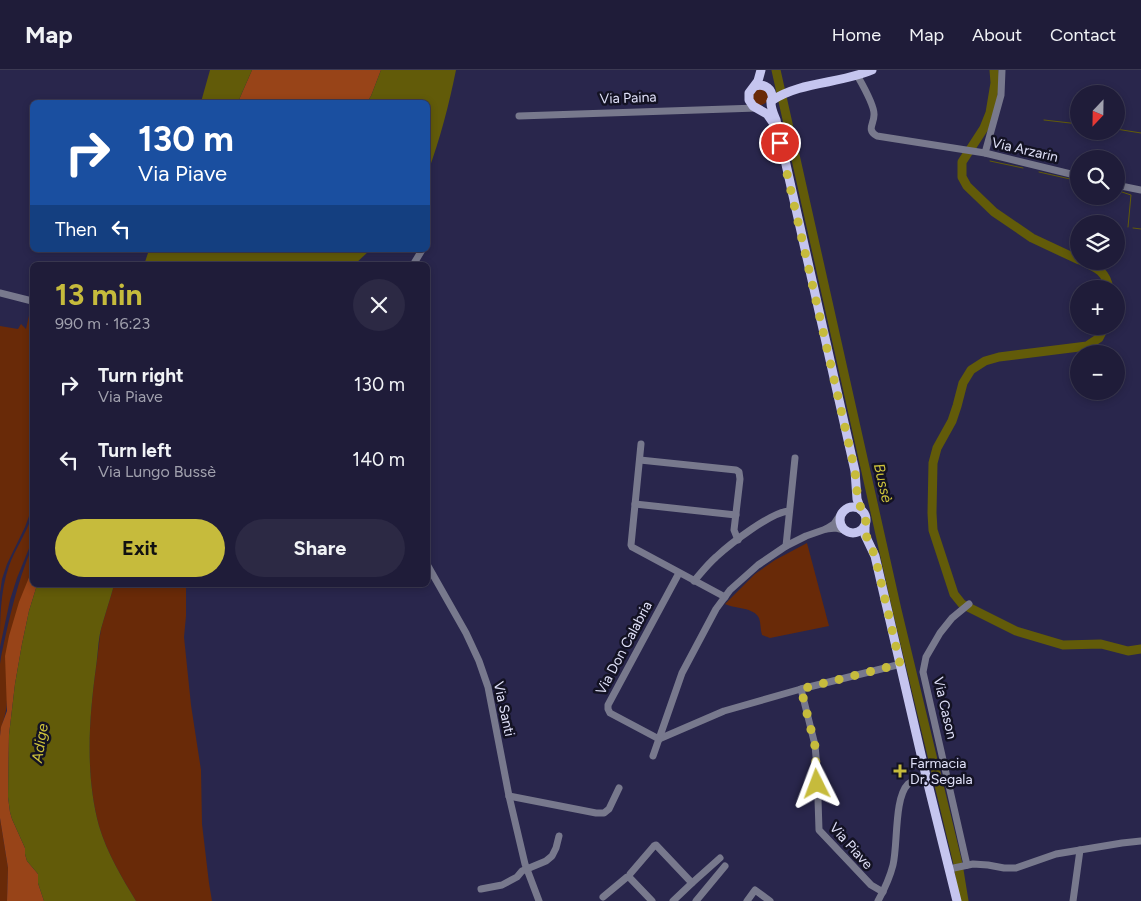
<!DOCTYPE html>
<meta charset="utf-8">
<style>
:root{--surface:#1f1c39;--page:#2c2944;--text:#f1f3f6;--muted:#a1a1ae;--line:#3c3a53;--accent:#c6bb3c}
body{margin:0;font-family:Figtree,sans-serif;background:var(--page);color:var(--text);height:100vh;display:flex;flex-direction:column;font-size:19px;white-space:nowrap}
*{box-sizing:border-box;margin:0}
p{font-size:16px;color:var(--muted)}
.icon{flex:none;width:28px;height:28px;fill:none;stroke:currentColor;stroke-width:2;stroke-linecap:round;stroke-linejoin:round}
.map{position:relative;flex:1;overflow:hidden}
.drawer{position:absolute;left:30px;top:192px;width:400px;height:325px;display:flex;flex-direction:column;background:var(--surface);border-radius:8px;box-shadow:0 2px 8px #0003,0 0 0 1px var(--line)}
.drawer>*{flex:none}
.banner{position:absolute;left:30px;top:30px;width:400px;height:152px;border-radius:8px;box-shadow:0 2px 8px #0003,0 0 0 1px var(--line);background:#1a4fa0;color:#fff;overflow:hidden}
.needle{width:32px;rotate:202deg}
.fabs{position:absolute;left:1070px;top:15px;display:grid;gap:10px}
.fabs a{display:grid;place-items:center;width:55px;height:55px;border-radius:50%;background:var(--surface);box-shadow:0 2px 8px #0003,0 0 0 1px var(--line);font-size:25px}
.pin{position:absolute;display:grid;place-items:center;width:42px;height:42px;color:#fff;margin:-21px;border:2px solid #fff;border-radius:50%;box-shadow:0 1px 5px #0007}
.me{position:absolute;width:55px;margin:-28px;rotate:357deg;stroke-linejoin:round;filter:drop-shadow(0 0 4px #0008)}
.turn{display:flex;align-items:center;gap:18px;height:105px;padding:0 25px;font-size:22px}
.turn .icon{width:65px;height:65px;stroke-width:2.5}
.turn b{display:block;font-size:35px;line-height:42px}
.then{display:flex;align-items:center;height:48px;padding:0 25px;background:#0003;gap:10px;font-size:19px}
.round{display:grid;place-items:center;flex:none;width:52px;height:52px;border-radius:26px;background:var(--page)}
.overview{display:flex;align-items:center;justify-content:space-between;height:85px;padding:0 25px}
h1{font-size:30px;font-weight:700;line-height:38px;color:var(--accent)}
.action{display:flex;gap:10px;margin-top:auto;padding:10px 25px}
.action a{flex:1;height:58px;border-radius:30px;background:var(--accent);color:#111;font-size:20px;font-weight:700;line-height:58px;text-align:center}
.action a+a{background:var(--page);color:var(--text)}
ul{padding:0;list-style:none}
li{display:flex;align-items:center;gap:15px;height:75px;padding:0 25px}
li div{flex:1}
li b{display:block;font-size:19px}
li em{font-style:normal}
header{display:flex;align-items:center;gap:30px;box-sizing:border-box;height:70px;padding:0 25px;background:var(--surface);border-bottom:1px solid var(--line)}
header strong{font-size:24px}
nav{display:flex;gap:28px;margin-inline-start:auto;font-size:18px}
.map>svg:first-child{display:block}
.green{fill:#692a08}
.forest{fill:#984418}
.water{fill:#625b09}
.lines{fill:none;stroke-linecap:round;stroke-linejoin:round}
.stream{stroke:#625b09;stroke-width:1}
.river{stroke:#625b09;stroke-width:9}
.minor{stroke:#78798d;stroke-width:7}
.major{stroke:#c5c5ef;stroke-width:9}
.route{stroke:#c6bb3c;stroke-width:9;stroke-dasharray:0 16.2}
.poi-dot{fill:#c6bb3c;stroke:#131223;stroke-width:2}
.labels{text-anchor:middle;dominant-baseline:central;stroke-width:5;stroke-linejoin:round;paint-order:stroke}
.street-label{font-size:14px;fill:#e0e1f9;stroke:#131223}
.poi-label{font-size:14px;fill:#e0e1f9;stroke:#131223;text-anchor:start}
.water-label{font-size:15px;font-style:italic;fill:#cec33c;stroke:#131223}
</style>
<header>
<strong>Map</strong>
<nav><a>Home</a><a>Map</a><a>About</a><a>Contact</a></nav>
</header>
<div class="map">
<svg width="1141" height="831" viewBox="0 0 1141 831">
<rect width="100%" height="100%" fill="#29264c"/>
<g class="green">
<circle cx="760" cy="27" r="8"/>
<polygon points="32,232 32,438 25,457 7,494 2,509 0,523 0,256 18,259 21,254 26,259"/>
<path d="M32,446V471L17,508L10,530L0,577C0,550 0,522 9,496C15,479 26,464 32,446Z"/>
<path d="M807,473L829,556L770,568L762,565C760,559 761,553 759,548C754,537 735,539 725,534L755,504L775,490Z"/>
<path d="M32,477V500L31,502L7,630C7,645 1,653 0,666V594L1,587C9,549 17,513 32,477Z"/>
<path d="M114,515H186V546L184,567L191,635L201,700L202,754L209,813L212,831H136C122,808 107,783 99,756C85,704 89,649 96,597C98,584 99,571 101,559C105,544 110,530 114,515Z"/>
<polygon points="0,748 8,798 7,831 0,831"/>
</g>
<g class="forest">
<polygon points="252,0 381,0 371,26 367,32 238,32"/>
<polygon points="32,500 32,515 37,515 29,541 22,574 15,614 9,665 8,727 10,742 12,749 25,778 25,784 27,791 38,804 38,813 44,831 7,831 8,798 0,748 0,666 1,657 7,641 5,586 9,566 19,532"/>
</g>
<g class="water">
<polygon points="210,0 252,0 238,32 201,32"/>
<path d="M381,0H456C449,35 440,69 428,102V32H367L371,26Z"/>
<polygon points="149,180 370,180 354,195 144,195"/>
<path d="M37,515H114C110,530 105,544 101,559C98,571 98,584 96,597C89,649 85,704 99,756C107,783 122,808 136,831H44L38,813V804L27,791L25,784V778L12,749L10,742L8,727L9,665L15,614L22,574L29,541Z"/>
</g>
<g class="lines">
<g class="stream">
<polyline points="1044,50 1079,54"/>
<polyline points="1116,59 1141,63"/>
<polyline points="990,91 1023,98"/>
<polyline points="1039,102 1079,111"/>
<polyline points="1116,120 1131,125 1128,157"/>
<polyline points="1133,158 1141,159"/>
</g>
<g class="river">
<polyline points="776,0 897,540 958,794 964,831"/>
<polyline points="994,0 995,13 990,43 984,58 962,92 962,107 967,116 994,142 1032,168 1079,190"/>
<path d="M1082,191C1097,198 1106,201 1109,219"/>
<polyline points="1105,256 1099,268 1087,276 999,287 985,291 971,300 963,313 957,336 952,351 937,378 933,393 932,443 933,460 954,524 962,534 1016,561 1063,575 1101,574 1128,581 1141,579"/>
</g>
<g class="minor">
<path d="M857,5C862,14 875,36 874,45C874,54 866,60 877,66L985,83L1079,106"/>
<polyline points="519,46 757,38"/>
<polyline points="985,83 1001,25 1002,0"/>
<polyline points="1116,115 1141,120"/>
<polyline points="413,195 422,180"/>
<polyline points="0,223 32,231"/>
<polyline points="641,374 631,475 632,477 725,527"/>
<polyline points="640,390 736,400 739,402 740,409 734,460 738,470"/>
<polyline points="635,434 736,445"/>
<polyline points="826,459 836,458 844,460"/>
<polyline points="786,476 795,388"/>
<polyline points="428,496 466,563 479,591 488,617 509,726 525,794 539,831"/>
<polyline points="679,503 608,635 608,639 610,643 659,669 724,641 801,619"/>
<path d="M694,511C701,503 708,494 716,487C730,474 771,442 789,441"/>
<polyline points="653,686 682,603 716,539 730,520 758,495 786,476 806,466 826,459 834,454 840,445"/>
<polyline points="509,726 596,743 604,743 609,739 619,718"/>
<polyline points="967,795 923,602 926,587 940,563 952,548 969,534"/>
<polyline points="949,799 973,794 988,795 1004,798 1016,798 1056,784 1122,773 1141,771"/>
<polyline points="629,807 652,831"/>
<polyline points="692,813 720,788"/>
<polyline points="481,819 502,815 517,807 522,801 546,791 552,786 556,778 559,766"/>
<polyline points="883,822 871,815 819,760 817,698 815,675 801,619 901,594"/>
<polyline points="603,827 627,807 629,807 630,804 654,776 656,775 692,813 673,831"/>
<polyline points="696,831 725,796"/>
<polyline points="747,831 755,820 770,831"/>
<path d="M878,831C884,820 890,807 893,795C898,774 894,728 908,714C913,710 919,708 926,706"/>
<polyline points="1073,831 1080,780"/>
</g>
<g class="major">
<polyline points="761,0 758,11 749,23 749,30 753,36 767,44 774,54"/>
<path d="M755,16C762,14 770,16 772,25C773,30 771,28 771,33C771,39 774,45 776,50L855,401L857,429L861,440"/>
<path d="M771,31C801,11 840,14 872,0"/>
<circle cx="853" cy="450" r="13"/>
<polyline points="865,456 865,465 875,486 926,706 957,831"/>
</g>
</g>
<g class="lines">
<polyline class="route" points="780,73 855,401 858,432 866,447 865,463 875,486 900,594 801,619 815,676 817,714"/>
</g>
<path class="poi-dot" d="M897.5 693.5h5v5h5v5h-5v5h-5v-5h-5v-5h5z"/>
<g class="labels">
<g class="street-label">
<text transform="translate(628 28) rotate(-2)">Via Paina</text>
<text transform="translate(1025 80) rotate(13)">Via Arzarin</text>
<text transform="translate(624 578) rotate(-62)">Via Don Calabria</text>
<text transform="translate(945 638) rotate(77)">Via Cason</text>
<text transform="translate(504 639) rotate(78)">Via Santi</text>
<text transform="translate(851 776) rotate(48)">Via Piave</text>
</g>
<g class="poi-label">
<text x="910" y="693">Farmacia<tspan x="910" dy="16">Dr. Segala</tspan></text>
</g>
<g class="water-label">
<text transform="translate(883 413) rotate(77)">Bussè</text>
<text transform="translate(40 673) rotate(-81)">Adige</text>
</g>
</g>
</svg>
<div class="fabs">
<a><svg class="needle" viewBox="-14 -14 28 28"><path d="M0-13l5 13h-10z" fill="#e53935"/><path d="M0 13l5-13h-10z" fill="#a1a1ae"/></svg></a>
<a><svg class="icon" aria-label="search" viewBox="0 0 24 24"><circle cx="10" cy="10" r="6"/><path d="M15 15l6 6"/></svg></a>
<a><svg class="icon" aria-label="layers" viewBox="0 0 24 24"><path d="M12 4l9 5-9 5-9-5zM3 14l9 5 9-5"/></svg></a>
<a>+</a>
<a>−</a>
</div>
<div class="pin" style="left:780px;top:73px;background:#d93025"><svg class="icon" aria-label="arrive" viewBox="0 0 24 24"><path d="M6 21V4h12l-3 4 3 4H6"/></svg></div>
<svg class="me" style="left:817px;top:714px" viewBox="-20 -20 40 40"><path d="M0-17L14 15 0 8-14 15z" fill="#c6bb3c" stroke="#fff" stroke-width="4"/></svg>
<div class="banner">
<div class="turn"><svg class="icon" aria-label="right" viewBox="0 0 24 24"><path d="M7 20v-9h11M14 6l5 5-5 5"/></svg><div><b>130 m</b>Via Piave</div></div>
<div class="then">Then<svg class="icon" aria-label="left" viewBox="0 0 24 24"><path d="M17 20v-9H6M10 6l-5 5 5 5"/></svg></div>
</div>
<section class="drawer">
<div class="overview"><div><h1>13 min</h1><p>990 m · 16:23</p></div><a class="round"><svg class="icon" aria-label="close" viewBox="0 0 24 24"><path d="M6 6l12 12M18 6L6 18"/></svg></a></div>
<ul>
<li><svg class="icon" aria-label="right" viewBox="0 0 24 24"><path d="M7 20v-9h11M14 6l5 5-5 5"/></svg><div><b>Turn right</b><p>Via Piave</p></div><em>130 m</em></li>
<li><svg class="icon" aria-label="left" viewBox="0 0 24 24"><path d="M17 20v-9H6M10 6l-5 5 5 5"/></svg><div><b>Turn left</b><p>Via Lungo Bussè</p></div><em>140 m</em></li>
</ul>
<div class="action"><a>Exit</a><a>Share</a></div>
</section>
</div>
